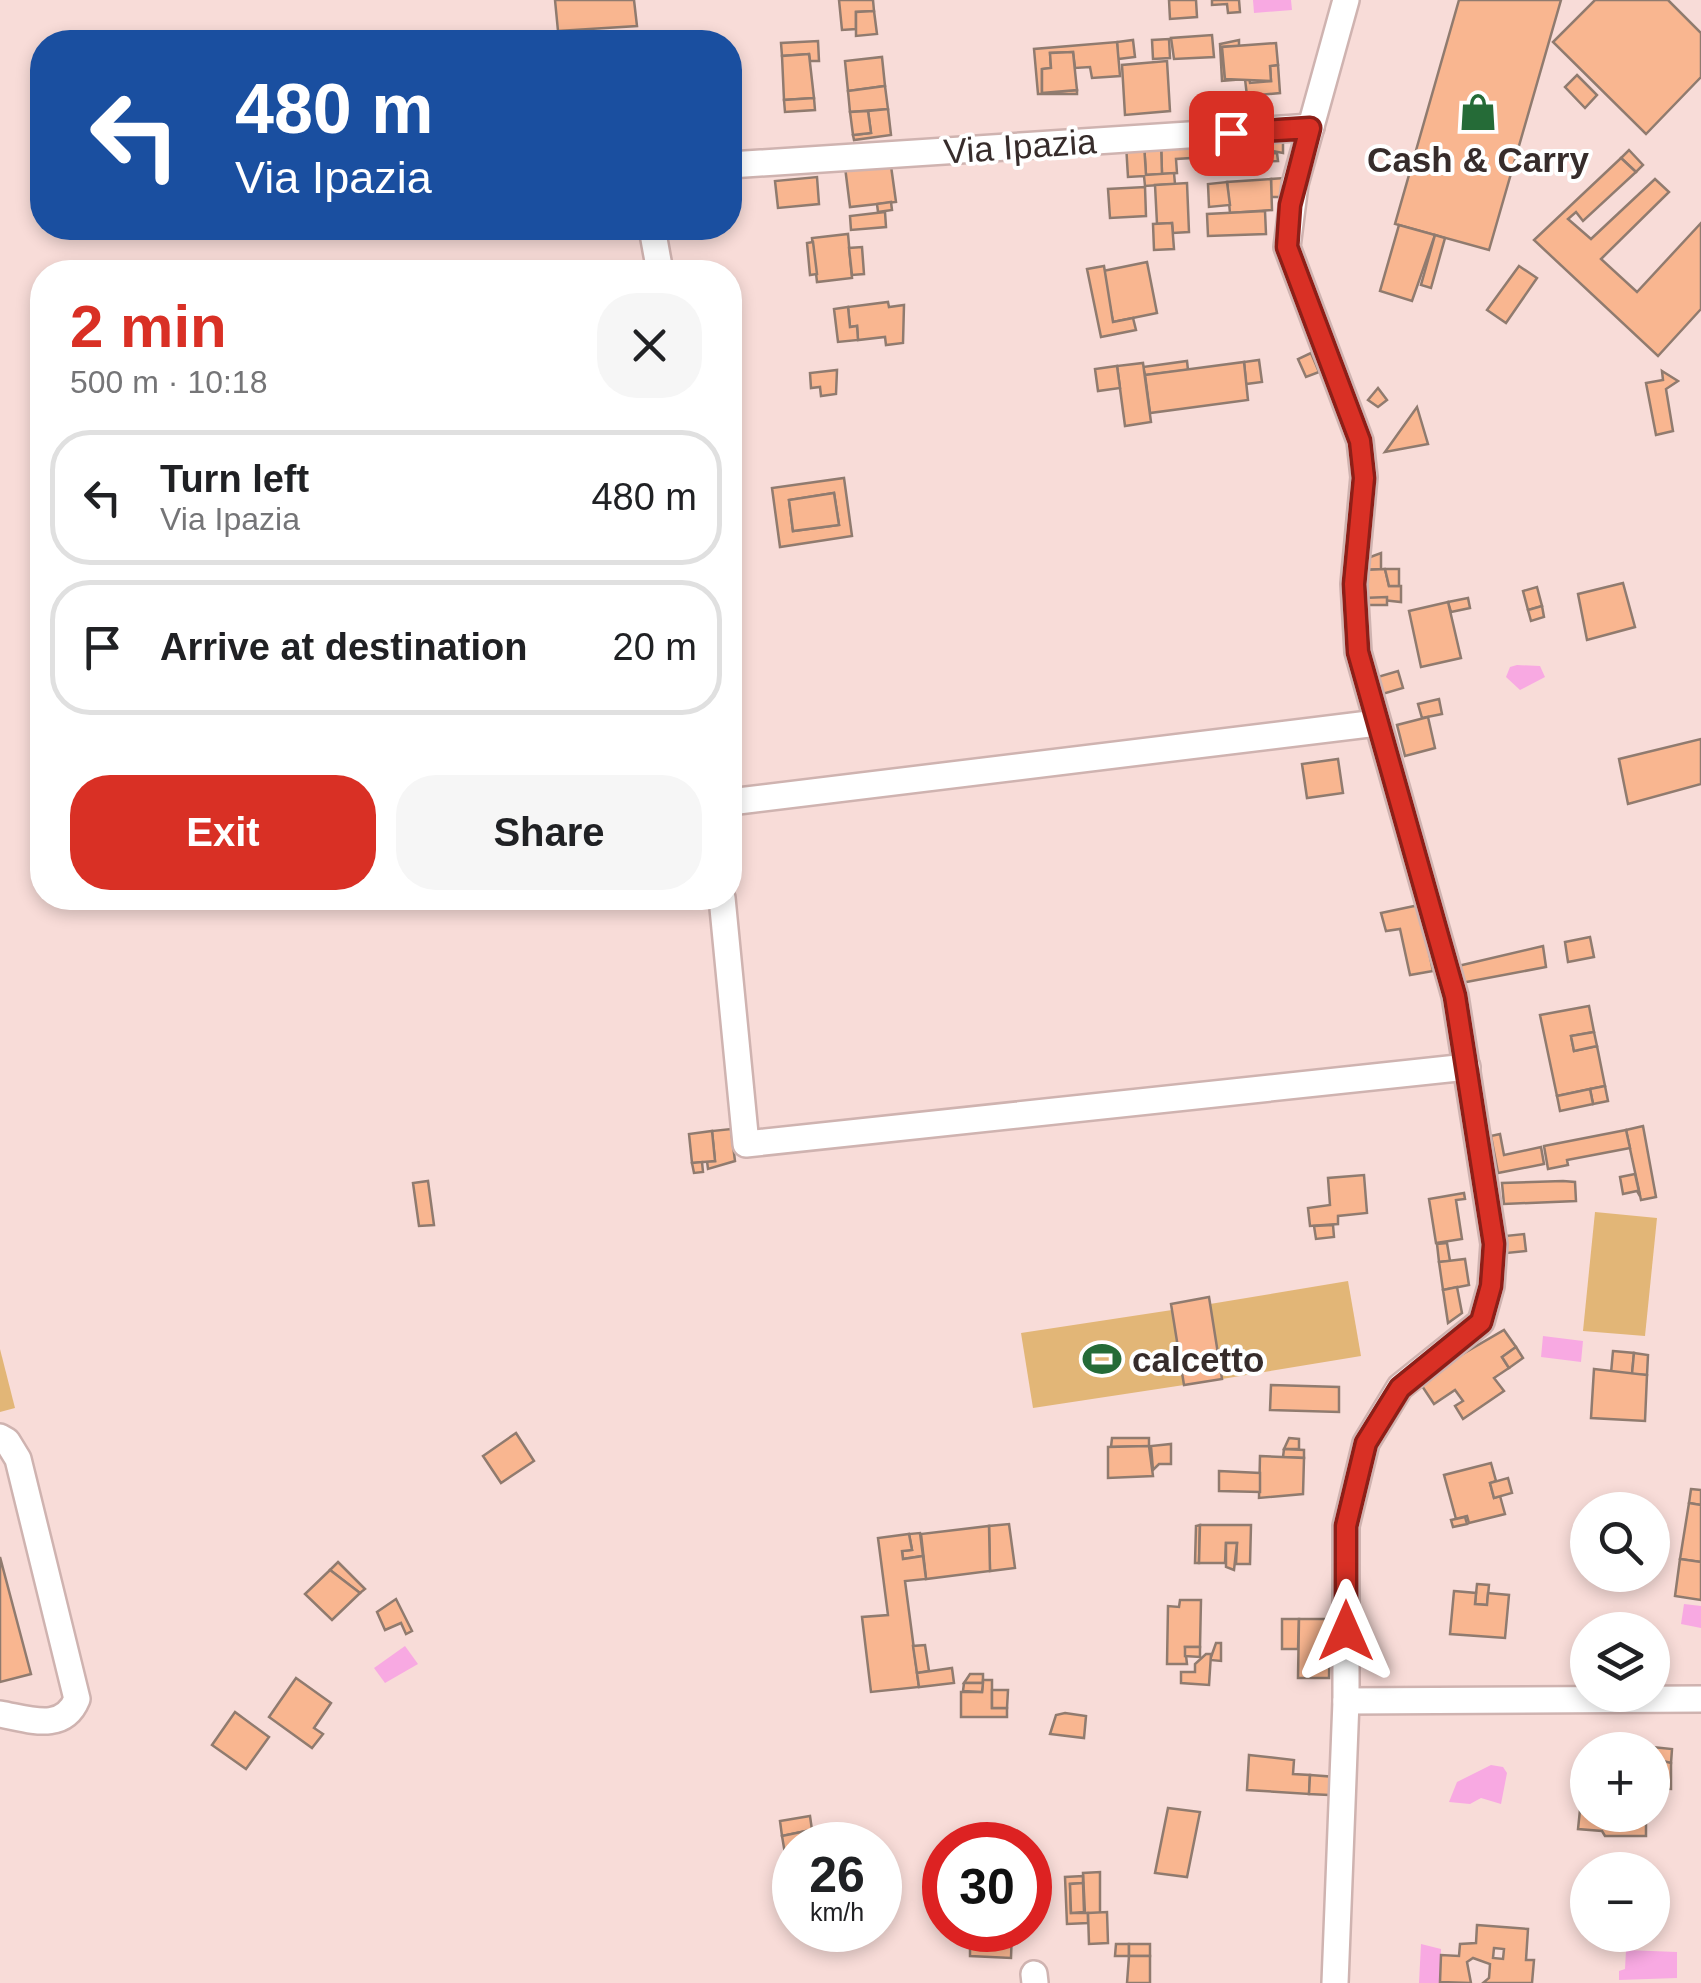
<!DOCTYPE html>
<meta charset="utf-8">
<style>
body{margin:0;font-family:Arial,sans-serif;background:#f6f6f6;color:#202124;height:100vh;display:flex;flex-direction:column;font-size:38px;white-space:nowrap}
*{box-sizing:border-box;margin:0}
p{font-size:32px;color:#757577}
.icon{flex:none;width:55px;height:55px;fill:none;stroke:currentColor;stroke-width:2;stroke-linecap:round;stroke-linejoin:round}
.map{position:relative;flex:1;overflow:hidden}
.panel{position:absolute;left:30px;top:260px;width:712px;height:650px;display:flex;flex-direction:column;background:#fff;border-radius:40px;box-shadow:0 5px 15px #0003}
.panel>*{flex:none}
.banner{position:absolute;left:30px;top:30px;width:712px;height:210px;border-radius:40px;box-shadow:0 5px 15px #0003;background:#1a4fa0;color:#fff;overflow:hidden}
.tools{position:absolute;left:1570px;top:1492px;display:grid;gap:20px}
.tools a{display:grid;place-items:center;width:100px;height:100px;border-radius:50%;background:#fff;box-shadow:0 5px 15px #0003;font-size:50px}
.speed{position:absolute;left:772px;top:1822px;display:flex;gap:20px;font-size:50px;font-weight:700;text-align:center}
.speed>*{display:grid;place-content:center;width:130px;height:130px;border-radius:50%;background:#fff;box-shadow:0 5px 15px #0003;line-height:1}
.speed small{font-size:25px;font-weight:400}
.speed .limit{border:15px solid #d22;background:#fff;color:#111}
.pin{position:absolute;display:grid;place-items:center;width:85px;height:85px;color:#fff;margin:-42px;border-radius:20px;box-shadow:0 5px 15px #0006}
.me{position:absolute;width:110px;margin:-55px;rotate:0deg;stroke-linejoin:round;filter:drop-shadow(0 0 8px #0008)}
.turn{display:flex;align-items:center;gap:35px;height:210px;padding:0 40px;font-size:45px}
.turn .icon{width:130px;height:130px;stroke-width:2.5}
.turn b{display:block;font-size:70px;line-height:85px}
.round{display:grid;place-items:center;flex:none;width:105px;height:105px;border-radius:40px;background:#f6f6f6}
.summary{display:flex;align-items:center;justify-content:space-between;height:170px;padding:0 40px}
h1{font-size:60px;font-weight:700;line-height:75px;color:#d93025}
.cta{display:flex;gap:20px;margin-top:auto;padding:20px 40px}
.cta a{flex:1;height:115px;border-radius:40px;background:#d93025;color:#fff;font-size:40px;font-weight:700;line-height:115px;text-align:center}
.cta a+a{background:#f6f6f6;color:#202124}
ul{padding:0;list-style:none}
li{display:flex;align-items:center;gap:30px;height:135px;margin:0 20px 15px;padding:0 20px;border:5px solid #e0e0e0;border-radius:40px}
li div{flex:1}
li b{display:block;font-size:38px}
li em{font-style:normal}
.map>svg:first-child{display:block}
.green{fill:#e2b677}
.water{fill:#f8a9e2}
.building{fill:#f9b690;stroke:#907b6f;stroke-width:2.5;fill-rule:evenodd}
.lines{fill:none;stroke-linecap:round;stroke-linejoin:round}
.street-casing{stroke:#cfb3b0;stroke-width:30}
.street{stroke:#fff;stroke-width:25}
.route-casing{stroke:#8d1f18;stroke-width:25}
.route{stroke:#d93025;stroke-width:18}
.labels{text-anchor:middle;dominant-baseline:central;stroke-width:8;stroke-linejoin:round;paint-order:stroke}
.street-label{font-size:35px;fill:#372c2b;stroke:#fff}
.poi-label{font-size:35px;font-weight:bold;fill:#372c2b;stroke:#fff}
</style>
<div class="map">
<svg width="1701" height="1983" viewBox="0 0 1701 1983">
<rect width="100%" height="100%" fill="#f8dcd8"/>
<!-- green -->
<g class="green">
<polygon points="1595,1212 1657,1218 1645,1336 1583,1331"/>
<polygon points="1348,1281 1361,1356 1222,1379 1210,1304"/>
<polygon points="1172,1310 1184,1385 1033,1408 1021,1333"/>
<polygon points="0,1349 15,1408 0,1412"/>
</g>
<!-- water -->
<g class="water">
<polygon points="1253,0 1291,0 1292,10 1254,13"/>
<polygon points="1517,665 1540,666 1545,677 1520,690 1506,677 1510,667"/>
<polygon points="1543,1336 1583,1341 1581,1362 1541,1357"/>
<polygon points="1684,1604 1701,1606 1701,1628 1681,1624"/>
<polygon points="405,1646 418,1664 385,1683 374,1668"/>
<polygon points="1491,1765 1503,1767 1507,1773 1501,1804 1481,1798 1470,1804 1449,1802 1457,1782"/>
<polygon points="1421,1944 1441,1949 1440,1983 1419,1983"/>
<polygon points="1626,1950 1677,1952 1677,1978 1619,1980 1619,1971 1625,1969"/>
</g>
<!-- building -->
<g class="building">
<polygon points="555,0 634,0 637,26 558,31"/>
<polygon points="839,0 873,0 874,11 856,12 856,29 842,30"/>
<polygon points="1169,0 1196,0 1197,17 1170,19"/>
<polygon points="1212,0 1239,0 1240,12 1228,13 1227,4 1212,5"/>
<polygon points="1459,0 1561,0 1489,250 1395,224"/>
<polygon points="1595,0 1668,0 1701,33 1701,77 1646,134 1553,42"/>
<polygon points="874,11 877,34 856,36 856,12"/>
<polygon points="1212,35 1214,57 1174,59 1171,38"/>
<polygon points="1169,39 1170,58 1153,59 1152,40"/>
<polygon points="1133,40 1135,57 1118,59 1117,42"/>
<polygon points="1239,40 1239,46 1222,47 1225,79 1249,77 1250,83 1271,81 1270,66 1278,65 1280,93 1247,96 1245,79 1222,81 1220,44"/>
<polygon points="818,41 819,61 810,61 809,54 782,56 781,43"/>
<polygon points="1117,42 1120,76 1092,78 1090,67 1075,68 1073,52 1050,53 1051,68 1042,69 1042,93 1077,90 1077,94 1038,94 1034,49"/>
<polygon points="1276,43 1278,65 1270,66 1271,81 1225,79 1222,47"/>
<polygon points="1073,52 1077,90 1042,93 1042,69 1051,68 1050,53"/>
<polygon points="809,54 814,98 784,100 782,56"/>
<polygon points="882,57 885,86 848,91 845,61"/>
<polygon points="1167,61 1170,111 1125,115 1122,65"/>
<polygon points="1577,75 1597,95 1585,108 1565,87"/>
<polygon points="885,86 888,109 850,112 848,91"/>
<polygon points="814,98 815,110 785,112 784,100"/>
<polygon points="888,109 891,135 854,140 853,135 871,133 868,111"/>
<polygon points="868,111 871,133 853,135 850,112"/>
<polygon points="1283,136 1283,153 1263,149 1262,138"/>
<polygon points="1241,138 1262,138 1263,149 1272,149 1272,154 1242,155"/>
<polygon points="1241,138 1242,155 1176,159 1177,173 1162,174 1161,143"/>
<polygon points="1161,143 1162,174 1146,175 1144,144"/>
<polygon points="1126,144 1144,144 1146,175 1174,173 1175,184 1145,186 1144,176 1128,177"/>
<polygon points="1629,150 1643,165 1636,172 1621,158"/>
<polygon points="1277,153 1278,161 1242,162 1242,155"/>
<polygon points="1621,158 1636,172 1583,221 1576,212 1568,219 1591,239 1655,179 1669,192 1601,259 1637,292 1701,223 1701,309 1658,356 1534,240"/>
<polygon points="864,164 865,169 891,166 896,202 850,207 845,167"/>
<polygon points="817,177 819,204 778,208 775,181"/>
<polygon points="1284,178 1280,197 1271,197 1271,179"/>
<polygon points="1271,179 1272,210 1230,213 1227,182"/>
<polygon points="1227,182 1230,205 1209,207 1208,184"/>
<polygon points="1187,183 1189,232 1173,233 1172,223 1157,224 1155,185"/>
<polygon points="1145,187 1146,216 1110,218 1108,189"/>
<polygon points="891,202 892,210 878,212 877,204"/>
<polygon points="1265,211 1266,234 1208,236 1207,214"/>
<polygon points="885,212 886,227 851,230 850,216"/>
<polygon points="1172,223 1174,249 1154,250 1153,224"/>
<polygon points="1399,225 1435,235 1412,301 1380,291"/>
<polygon points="848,234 852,278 817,282 812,238"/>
<polygon points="1435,235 1445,238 1431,288 1421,285"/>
<polygon points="813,242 817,274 810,275 807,243"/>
<polygon points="862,247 864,274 852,275 849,248"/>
<polygon points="1147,262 1157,313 1113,322 1103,271"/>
<polygon points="1104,266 1113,322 1133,318 1136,330 1101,337 1087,269"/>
<polygon points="1519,266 1537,278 1506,323 1487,310"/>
<polygon points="888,302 889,307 904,305 903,343 886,345 885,337 858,340 857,326 850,327 848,307"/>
<polygon points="848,307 850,327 857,326 858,340 838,342 834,309"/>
<polygon points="1311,353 1319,372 1306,377 1298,359"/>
<polygon points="1259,360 1262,382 1246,384 1244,362"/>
<polygon points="1187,361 1188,370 1145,375 1143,367"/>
<polygon points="1244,362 1248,400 1150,413 1145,375"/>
<polygon points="1143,363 1151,422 1125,426 1117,366"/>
<polygon points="1117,366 1120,388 1098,391 1095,369"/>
<polygon points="837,370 836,394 821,396 820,387 811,388 810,373"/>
<polygon points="1662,371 1678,381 1666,389 1673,431 1656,435 1646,383 1663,380"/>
<polygon points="1378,388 1387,400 1378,407 1368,400"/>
<polygon points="1417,407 1428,444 1385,452"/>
<path d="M844 478 852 536 780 547 772 488ZM834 493 839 525 793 531 789 500Z"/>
<polygon points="834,493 839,525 793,531 789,500"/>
<polygon points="1381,553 1381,569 1364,570 1365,559"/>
<polygon points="1385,569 1389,586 1401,586 1401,602 1363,598 1364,570"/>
<polygon points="1385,569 1399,569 1399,586 1389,586"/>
<polygon points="1623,583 1635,627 1587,640 1578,594"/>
<polygon points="1537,587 1542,606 1528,610 1523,591"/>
<polygon points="1387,597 1387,605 1363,605 1363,598"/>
<polygon points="1468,598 1470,608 1451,612 1448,602"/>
<polygon points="1448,602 1461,658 1421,667 1409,611"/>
<polygon points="1542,606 1544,617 1531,621 1528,610"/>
<polygon points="1398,671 1403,688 1379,695 1374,678"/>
<polygon points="1439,699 1442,714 1422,718 1418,704"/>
<polygon points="1428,717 1435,748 1405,756 1397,725"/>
<polygon points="1701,739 1701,784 1628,804 1619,759"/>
<polygon points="1338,759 1343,793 1307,798 1302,764"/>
<polygon points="1419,905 1433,971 1410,975 1400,929 1386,931 1381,913"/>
<polygon points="1590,937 1594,957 1568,962 1565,942"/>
<polygon points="1543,946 1546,967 1461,983 1458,966"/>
<polygon points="1589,1006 1594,1032 1571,1036 1574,1051 1597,1046 1605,1086 1557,1096 1540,1015"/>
<polygon points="1594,1032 1597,1046 1574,1051 1571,1036"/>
<polygon points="1605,1086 1608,1101 1593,1104 1590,1089"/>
<polygon points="1590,1089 1593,1104 1560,1111 1557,1096"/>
<polygon points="1643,1126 1656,1197 1641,1200 1626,1130"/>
<polygon points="731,1129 735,1161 708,1169 707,1161 715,1161 712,1131"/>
<polygon points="1626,1130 1630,1148 1567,1160 1568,1165 1548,1169 1544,1146"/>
<polygon points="712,1131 715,1161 692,1163 689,1134"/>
<polygon points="1500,1134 1504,1155 1541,1147 1544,1164 1498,1173 1491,1136"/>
<polygon points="702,1162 703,1172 694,1173 692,1163"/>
<polygon points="1635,1174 1640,1196 1637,1191 1623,1194 1620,1177"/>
<polygon points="1364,1175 1367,1213 1338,1216 1338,1224 1310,1226 1308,1208 1330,1205 1328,1178"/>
<polygon points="428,1181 434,1225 419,1226 413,1183"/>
<polygon points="1563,1181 1575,1182 1576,1201 1504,1204 1502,1183"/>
<polygon points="1464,1193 1465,1199 1456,1200 1462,1239 1436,1243 1429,1199"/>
<polygon points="1333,1225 1334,1237 1316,1239 1314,1226"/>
<polygon points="1524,1234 1526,1251 1507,1253 1505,1236"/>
<polygon points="1447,1243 1450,1261 1439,1262 1437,1244"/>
<polygon points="1465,1259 1469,1285 1443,1290 1439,1262"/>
<polygon points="1457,1287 1462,1313 1448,1323 1443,1290"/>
<polygon points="1209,1297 1222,1379 1184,1385 1171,1304"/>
<polygon points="1504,1330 1516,1347 1502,1357 1509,1368 1494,1378 1504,1391 1463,1419 1455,1406 1463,1401 1455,1390 1434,1404 1418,1380"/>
<polygon points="1516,1347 1523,1358 1509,1368 1502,1357"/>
<polygon points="1613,1351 1634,1353 1632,1374 1611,1373"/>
<polygon points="1634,1353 1648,1355 1647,1375 1632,1374"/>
<polygon points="1594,1369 1647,1375 1645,1421 1591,1418"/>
<polygon points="1271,1385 1339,1387 1339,1412 1270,1410"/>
<polygon points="516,1433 534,1461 501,1483 483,1456"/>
<polygon points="1112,1438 1149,1438 1149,1446 1111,1447"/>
<polygon points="1289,1438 1299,1439 1299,1449 1284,1449"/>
<polygon points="1171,1444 1171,1464 1159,1464 1153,1470 1151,1446"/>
<polygon points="1149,1446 1153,1476 1108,1478 1108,1447"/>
<polygon points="1284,1449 1304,1450 1304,1458 1283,1457"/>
<polygon points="1260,1456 1304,1458 1303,1494 1259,1498"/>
<polygon points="1491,1463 1496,1481 1490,1483 1494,1498 1500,1496 1505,1514 1469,1523 1467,1516 1456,1519 1444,1475"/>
<polygon points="1219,1471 1260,1473 1260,1492 1219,1491"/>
<polygon points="1508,1478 1512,1493 1494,1498 1490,1483"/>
<polygon points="1691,1489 1701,1490 1701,1505 1689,1503"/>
<polygon points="1689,1503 1701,1505 1701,1562 1680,1559"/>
<polygon points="1465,1517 1467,1524 1453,1527 1451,1520"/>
<polygon points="1009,1524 1015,1568 990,1571 989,1526"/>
<polygon points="1200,1525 1199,1563 1195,1563 1196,1526"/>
<polygon points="1200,1525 1251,1525 1250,1564 1236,1564 1237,1543 1226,1543 1225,1563 1199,1563"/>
<polygon points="989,1526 990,1571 926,1579 921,1534"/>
<polygon points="920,1533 923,1556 903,1559 902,1551 912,1550 909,1534"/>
<polygon points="909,1534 912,1550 902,1551 903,1559 923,1556 926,1579 905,1581 919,1687 871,1692 862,1617 888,1615 878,1538"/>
<polygon points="1226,1543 1237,1543 1234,1570 1226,1567"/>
<polygon points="0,1557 31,1674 0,1682"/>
<polygon points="1680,1559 1701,1562 1701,1600 1675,1596"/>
<polygon points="338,1562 365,1589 360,1593 330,1570"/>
<polygon points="330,1570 360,1593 332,1620 305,1594"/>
<polygon points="1477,1584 1489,1585 1487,1605 1475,1604"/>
<polygon points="1454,1591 1476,1593 1475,1604 1487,1605 1488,1593 1509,1595 1505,1638 1450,1634"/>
<polygon points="396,1599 412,1631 406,1634 401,1623 385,1630 377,1612"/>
<polygon points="1180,1600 1201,1600 1200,1647 1185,1647 1187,1664 1167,1664 1168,1606 1179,1607"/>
<polygon points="1282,1619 1299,1619 1298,1649 1282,1649"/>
<polygon points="1299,1619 1330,1619 1329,1678 1298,1678"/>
<polygon points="1216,1643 1221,1643 1221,1661 1210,1660"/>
<polygon points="925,1645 929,1671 917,1673 913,1646"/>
<polygon points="1185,1647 1200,1647 1200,1657 1185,1656"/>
<polygon points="1206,1654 1211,1654 1209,1685 1181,1683 1181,1672 1195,1672 1195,1664"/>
<polygon points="952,1668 954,1683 919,1687 917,1673"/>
<polygon points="970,1674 983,1674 983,1683 964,1683"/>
<polygon points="296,1678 331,1703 314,1728 323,1734 312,1748 269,1717"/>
<polygon points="983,1680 992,1680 992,1708 1007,1708 1007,1717 961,1717 961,1692 982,1692"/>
<polygon points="964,1683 983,1683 982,1692 963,1691"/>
<polygon points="992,1690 1008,1690 1007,1708 992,1708"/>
<polygon points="235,1712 269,1737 246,1769 212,1745"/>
<polygon points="1065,1713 1086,1716 1084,1738 1050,1734 1056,1715"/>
<polygon points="1652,1747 1672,1749 1671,1763 1653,1761"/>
<polygon points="1249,1755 1294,1760 1293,1774 1310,1775 1309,1794 1247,1790"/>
<polygon points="1652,1758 1671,1763 1671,1789 1652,1788"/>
<polygon points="1310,1775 1336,1777 1335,1788 1329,1795 1309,1794"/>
<polygon points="1168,1808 1200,1812 1187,1877 1155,1873"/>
<polygon points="1580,1810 1588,1811 1588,1815 1646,1815 1646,1836 1605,1836 1602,1831 1578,1829"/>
<polygon points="810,1816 812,1830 782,1836 780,1821"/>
<polygon points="971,1827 997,1828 996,1845 1011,1845 970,1845"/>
<polygon points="815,1829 818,1845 795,1845 795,1883 790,1883 782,1836"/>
<polygon points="1100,1872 1100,1913 1085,1914 1083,1873"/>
<polygon points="1083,1876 1083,1883 1070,1884 1071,1913 1088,1913 1088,1923 1067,1924 1065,1877"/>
<polygon points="1083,1883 1084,1912 1071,1913 1070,1884"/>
<polygon points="1107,1912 1108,1943 1089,1944 1088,1913"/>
<path d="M1477 1925 1528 1929 1526 1960H1534L1532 1983H1483L1489 1978 1490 1964 1473 1958 1467 1962 1471 1983 1440 1982 1441 1955 1459 1956 1460 1944 1476 1943ZM1494 1948 1504 1949 1503 1959 1493 1958Z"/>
<polygon points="983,1930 1012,1930 1011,1958 970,1956 970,1938 982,1939"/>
<polygon points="1116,1944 1129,1944 1129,1956 1115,1956"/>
<rect x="1129" y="1944" width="21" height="12"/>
<polygon points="1129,1956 1150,1956 1150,1983 1127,1983"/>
</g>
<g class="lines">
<!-- street casing -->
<g class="street-casing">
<g id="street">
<polyline points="730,165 1311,127"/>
<polyline points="652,228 660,272"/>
<polyline points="730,802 1377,723"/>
<polyline points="722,898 746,1144 1467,1067"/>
<path d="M0 1437 7 1441 18 1459 77 1699C63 1733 29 1719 0 1714"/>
<polyline points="1346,1701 1701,1699"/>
<polyline points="1034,1974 1035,1983"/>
<polyline points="1335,1983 1346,1701 1346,1526 1366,1443 1400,1387 1481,1322 1491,1286 1494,1244 1455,996 1358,652 1354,584 1364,477 1360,441 1287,247 1295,184 1346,0"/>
</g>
</g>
<!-- street -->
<use href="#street" class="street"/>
</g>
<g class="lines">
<!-- route casing -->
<g class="route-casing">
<polyline id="route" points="1231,133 1310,128 1290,205 1287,247 1360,441 1364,478 1354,584 1358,652 1455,996 1494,1244 1491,1286 1481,1322 1400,1388 1366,1443 1346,1526 1346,1631"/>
</g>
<!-- route -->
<use href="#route" class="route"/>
</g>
<!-- icons -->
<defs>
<g id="shop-bare" transform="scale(3)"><path d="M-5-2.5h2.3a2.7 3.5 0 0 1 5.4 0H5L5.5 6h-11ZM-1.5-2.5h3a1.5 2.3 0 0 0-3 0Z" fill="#256b37" stroke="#fff" stroke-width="2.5" paint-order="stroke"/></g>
<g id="stadium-bare" transform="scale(3)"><path d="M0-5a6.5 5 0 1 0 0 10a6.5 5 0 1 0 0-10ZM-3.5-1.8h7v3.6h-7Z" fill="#256b37" stroke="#fff" stroke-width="2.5" paint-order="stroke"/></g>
</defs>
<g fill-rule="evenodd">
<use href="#shop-bare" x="1478" y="112"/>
<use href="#stadium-bare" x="1102" y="1359"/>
</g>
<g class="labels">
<!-- street labels -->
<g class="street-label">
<text transform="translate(1020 146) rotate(-4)">Via Ipazia</text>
</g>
<!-- poi labels -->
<g class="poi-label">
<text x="1478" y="159">Cash &amp; Carry</text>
<text x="1132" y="1359" text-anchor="start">calcetto</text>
</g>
</g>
</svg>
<div class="tools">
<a><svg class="icon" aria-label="search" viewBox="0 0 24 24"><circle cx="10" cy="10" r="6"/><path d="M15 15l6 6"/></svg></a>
<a><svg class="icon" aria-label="layers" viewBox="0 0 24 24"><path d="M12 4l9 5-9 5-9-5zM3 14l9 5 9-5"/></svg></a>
<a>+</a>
<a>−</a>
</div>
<div class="speed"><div>26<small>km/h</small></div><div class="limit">30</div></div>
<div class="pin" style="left:1231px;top:133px;background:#d93025"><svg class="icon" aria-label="arrive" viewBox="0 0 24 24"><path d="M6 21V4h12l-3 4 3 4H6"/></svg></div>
<svg class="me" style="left:1346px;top:1631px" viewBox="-20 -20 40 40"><path d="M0-17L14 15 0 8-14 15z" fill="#d93025" stroke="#fff" stroke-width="4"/></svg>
<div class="banner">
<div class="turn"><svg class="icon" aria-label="left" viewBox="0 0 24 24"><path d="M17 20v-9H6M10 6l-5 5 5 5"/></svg><div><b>480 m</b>Via Ipazia</div></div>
</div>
<section class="panel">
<div class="summary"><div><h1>2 min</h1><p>500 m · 10:18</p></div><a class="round"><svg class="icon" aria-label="close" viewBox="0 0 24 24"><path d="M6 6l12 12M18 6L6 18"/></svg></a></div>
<ul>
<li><svg class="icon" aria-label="left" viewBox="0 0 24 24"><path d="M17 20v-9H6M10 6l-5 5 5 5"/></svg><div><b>Turn left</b><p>Via Ipazia</p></div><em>480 m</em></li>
<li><svg class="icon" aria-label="arrive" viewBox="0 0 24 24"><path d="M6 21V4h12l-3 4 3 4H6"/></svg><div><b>Arrive at destination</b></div><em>20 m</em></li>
</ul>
<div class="cta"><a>Exit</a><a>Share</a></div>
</section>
</div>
